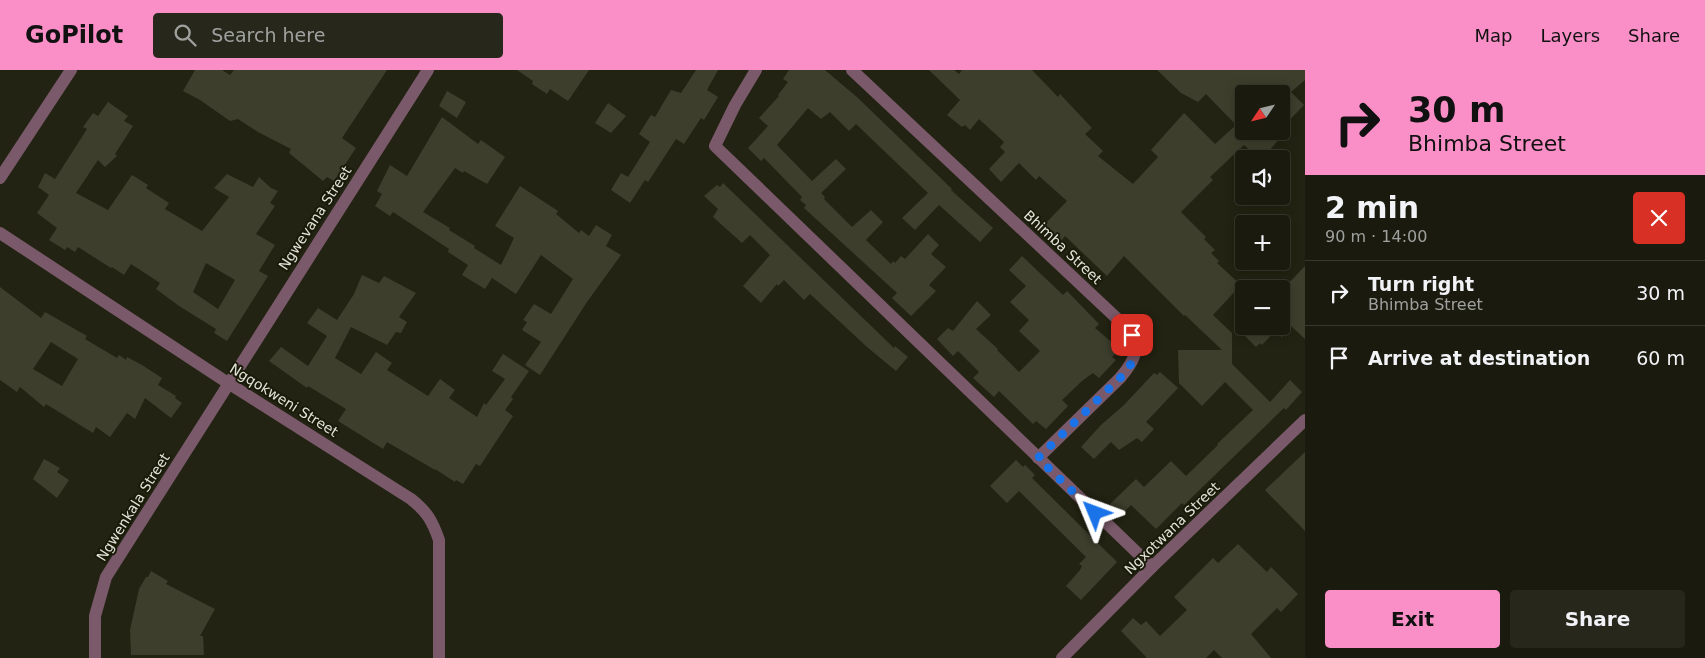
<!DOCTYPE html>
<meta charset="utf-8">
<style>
body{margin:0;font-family:"DejaVu Sans",sans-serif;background:#27271c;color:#f1f3f6;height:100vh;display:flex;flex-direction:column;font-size:19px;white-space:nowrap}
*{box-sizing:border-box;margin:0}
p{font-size:16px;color:#9fa19e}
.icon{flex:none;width:28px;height:28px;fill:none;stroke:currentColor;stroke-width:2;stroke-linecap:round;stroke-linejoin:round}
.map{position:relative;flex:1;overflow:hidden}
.details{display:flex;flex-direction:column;background:#1a1a0e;width:400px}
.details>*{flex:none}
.hud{background:#fa8fc7;color:#111;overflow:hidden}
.needle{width:32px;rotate:235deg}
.controls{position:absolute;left:1235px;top:15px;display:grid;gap:10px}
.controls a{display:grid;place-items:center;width:55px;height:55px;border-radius:5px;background:#1a1a0e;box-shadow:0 2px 12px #0003,0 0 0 1px #38382e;font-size:25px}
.pin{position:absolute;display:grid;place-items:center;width:42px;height:42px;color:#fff;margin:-21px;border-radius:10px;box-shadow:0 2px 8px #0006}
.me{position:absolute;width:55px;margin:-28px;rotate:314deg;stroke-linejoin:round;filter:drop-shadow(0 0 4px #0008)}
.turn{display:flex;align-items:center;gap:18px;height:105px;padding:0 20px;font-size:22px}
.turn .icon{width:65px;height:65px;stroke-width:2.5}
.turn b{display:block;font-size:35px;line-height:42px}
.round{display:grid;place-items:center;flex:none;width:52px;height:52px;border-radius:5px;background:#27271c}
.headline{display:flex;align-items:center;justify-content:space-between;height:85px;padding:0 20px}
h1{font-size:30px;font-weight:600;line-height:38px}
.action{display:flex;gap:10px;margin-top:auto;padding:10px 20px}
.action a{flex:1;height:58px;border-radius:5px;background:#fa8fc7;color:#111;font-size:20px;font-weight:600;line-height:58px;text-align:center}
.action a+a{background:#27271c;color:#f1f3f6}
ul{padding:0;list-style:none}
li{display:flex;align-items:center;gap:15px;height:65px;padding:0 20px;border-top:1px solid #38382e}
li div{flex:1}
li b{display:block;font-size:19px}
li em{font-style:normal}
header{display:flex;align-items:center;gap:30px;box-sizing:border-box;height:70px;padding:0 25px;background:#fa8fc7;color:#111}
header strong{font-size:24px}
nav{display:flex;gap:28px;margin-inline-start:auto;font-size:18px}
.search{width:350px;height:45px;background:#27271c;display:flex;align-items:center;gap:12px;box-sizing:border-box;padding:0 18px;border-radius:5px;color:#9fa19e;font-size:19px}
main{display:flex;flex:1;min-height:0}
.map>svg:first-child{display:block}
.building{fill:#3d3e2c;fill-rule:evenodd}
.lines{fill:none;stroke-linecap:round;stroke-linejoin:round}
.minor{stroke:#7a5a6a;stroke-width:12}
.tertiary{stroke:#7a5a6a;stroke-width:12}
.route{stroke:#1a73e8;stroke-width:9;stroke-dasharray:0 16.2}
.labels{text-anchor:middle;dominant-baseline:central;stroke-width:4;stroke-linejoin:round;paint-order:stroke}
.street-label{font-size:14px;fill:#e3e4d9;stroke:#1a1a09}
</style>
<header>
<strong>GoPilot</strong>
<div class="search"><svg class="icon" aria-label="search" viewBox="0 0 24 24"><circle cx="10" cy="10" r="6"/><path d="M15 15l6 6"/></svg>Search here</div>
<nav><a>Map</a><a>Layers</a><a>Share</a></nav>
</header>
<main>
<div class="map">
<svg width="1305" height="588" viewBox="0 0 1305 588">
<rect width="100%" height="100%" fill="#232313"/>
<!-- building -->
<g class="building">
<polygon points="195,0 222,0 230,5 234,0 387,0 342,68 356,78 334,111 327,107 323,111 289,83 291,79 258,62 238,49 230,51 200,30 183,21"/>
<polygon points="517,0 589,0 568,31 550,19 547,24 532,14 533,11"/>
<polygon points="696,0 718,0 707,20 718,27 704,50 701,48 684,74 676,69 648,112 645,110 630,133 611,120 621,103 628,107 650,72 639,64 651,45 655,47 671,20 681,23"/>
<polygon points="789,0 825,0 858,28 952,119 951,120 993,158 980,172 939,135 915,160 902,148 928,123 856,54 849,61 830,42 821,49 808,38 777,75 812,111 836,89 846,99 821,123 825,127 824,129 852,157 871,140 883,152 866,170 891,194 893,191 895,193 901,186 905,189 928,164 939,175 931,184 946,197 929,215 936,221 911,246 892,228 897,223 804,138 806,135 800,130 802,127 764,88 761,91 748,78 768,56 759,48 779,26 778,25 788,12 783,9"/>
<polygon points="929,0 954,0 959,4 962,0 1032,0 1058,27 1060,24 1092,58 1085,64 1103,81 1098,86 1133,114 1158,87 1151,80 1184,43 1215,74 1236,55 1206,24 1198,32 1181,23 1157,0 1305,0 1305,10 1291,22 1304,35 1281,59 1281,24 1244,24 1244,61 1286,61 1262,89 1260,89 1244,75 1210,107 1213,110 1181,142 1206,167 1204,169 1215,180 1211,183 1219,191 1217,193 1241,215 1213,245 1232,263 1232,294 1270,332 1290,310 1302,322 1286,340 1284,338 1184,435 1182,433 1156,459 1131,435 1121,445 1110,434 1136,409 1144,417 1171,391 1186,406 1218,375 1217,374 1253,340 1225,312 1202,336 1179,313 1178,280 1222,280 1185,245 1184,246 1124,186 1107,206 1065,166 1061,171 1044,155 1067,131 1039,106 1036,110 1019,93 1001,112 989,99 1005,82 1000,77 1004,72 979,49 970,60 965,55 962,57 947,45 960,30"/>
<polygon points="447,21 466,32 457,48 439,36"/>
<path d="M108 32 128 46 124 51 133 56 115 84 117 86 105 97 98 90 76 123 108 140 132 105 148 115 146 118 169 133 165 139 202 161 229 127 214 118 227 104 253 117 259 107 271 118 278 121 270 133 275 136 256 164 275 175 259 201 268 206 227 271 214 263 216 259 179 236 156 219 160 213 131 194 124 205 112 197 111 198 78 177 75 182 67 177 65 180 49 170 57 158 37 143 49 125 38 117 45 103 55 109 87 59 83 57 93 43 98 46ZM206 193 235 210 218 239 193 222Z"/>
<polygon points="608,33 626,46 611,63 595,53"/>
<polygon points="442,47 478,74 481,70 505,87 487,114 464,101 463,103 455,98 423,142 450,158 449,160 475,176 474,178 501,195 514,168 495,156 520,116 558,141 556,144 579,163 581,160 589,166 596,155 612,165 606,176 621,185 587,232 540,305 525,295 541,272 522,260 527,252 523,250 534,234 551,244 573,209 541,185 516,224 492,208 485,219 462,205 468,195 448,182 449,179 393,142 390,146 375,136 382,124 377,121 390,95 407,106"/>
<polygon points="723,113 894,278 895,276 908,287 896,301 867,277 810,224 804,230 784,210 778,216 777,214 761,233 743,216 770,185 750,165 742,173 713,147 718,139 704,126 717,115 720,117"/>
<polygon points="1022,186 1063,225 1067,221 1099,254 1095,258 1115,275 1111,278 1117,282 1112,287 1116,290 1099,308 1093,303 1082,311 1062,330 1068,336 1046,359 1036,351 1033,354 999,321 994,327 973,308 979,302 958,281 953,286 937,269 948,258 953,261 977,231 991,245 976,259 998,279 997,280 1019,302 1040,281 1019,261 1029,250 1010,232 1026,216 1009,200"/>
<polygon points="1305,196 1305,269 1291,256 1281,268 1281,221"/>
<polygon points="362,205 379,213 384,206 416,223 399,247 407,252 401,263 396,262 387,275 351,257 335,288 361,304 376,282 392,293 387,300 428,326 440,309 455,320 449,328 477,347 484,333 486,335 505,309 492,301 503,284 529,301 511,327 513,329 505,340 513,346 480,396 476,394 463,414 456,410 455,412 435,399 435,400 387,372 383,379 338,351 346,339 308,316 307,318 269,291 281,277 308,296 327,266 307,253 318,238 337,250 354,224"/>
<path d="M0 217 41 248 45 242 87 266 85 269 117 288 119 285 126 290 127 287 142 295 162 308 158 315 176 326 175 328 182 333 171 348 145 328 135 349 127 343 110 367 96 357 93 363 46 334 44 337 20 317 17 322 0 310ZM51 272 78 289 62 316 33 299Z"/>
<polygon points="1235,256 1280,256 1262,275 1260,273 1256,277"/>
<polygon points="1160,302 1178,318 1146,352 1154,359 1142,372 1137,368 1119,380 1111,372 1094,389 1081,377 1101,355 1124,335 1154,303 1157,305"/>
<polygon points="1305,382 1305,461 1265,420"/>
<polygon points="44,389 60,398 57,402 69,410 57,428 33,409"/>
<polygon points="1016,390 1023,397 1025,395 1035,405 1032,408 1117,492 1081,530 1066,516 1080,500 1082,496 1079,494 1086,487 1019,421 1007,433 990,416"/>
<polygon points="1238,474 1267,502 1271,497 1298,524 1281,542 1277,538 1251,564 1271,588 1222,588 1214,580 1206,588 1147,588 1121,561 1133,548 1141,555 1146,551 1160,566 1187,540 1174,527 1213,488 1218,493"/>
<polygon points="151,501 168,511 166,514 215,539 200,566 203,566 204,585 131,585 130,560 139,519 146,507 148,507"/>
</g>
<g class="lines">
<!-- minor -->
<g class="minor">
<polyline points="756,0 735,35 715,76 1152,497"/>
<path d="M852 0 1125 256C1141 278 1137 288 1120 308L1038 388"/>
<path d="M0 163 228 313 411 429C427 442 432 450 439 470V588"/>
<polyline points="95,588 95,546 106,507 428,0"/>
<polyline points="1062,588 1152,497 1305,350"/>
</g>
<!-- tertiary -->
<polyline class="tertiary" points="0,108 71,0"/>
</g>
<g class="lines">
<!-- route -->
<path class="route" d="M1095 443 1038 388 1120 308C1133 293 1139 285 1132 265"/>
</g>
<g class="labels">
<!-- street labels -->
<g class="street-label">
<text transform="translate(315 148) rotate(-57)">Ngwevana Street</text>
<text transform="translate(1063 177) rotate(43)">Bhimba Street</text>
<text transform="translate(284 330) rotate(32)">Ngqokweni Street</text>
<text transform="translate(133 437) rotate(-58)">Ngwenkala Street</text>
<text transform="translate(1172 458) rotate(-44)">Ngxotwana Street</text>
</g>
</g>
</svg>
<div class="controls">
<a><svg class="needle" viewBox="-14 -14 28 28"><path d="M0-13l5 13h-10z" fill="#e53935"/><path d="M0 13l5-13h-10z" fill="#9fa19e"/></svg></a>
<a><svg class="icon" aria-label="sound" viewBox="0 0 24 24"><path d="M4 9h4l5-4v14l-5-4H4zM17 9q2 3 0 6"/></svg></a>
<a>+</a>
<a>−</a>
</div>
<div class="pin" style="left:1132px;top:265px;background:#d93025"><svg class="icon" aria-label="arrive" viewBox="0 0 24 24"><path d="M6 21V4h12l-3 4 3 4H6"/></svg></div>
<svg class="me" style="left:1095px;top:443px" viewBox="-20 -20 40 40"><path d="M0-17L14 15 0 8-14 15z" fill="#1a73e8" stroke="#fff" stroke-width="4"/></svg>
</div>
<section class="details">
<div class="hud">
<div class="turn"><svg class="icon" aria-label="right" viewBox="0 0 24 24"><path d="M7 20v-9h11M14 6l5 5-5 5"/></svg><div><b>30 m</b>Bhimba Street</div></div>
</div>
<div class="headline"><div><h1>2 min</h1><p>90 m · 14:00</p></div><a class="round" style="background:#d93025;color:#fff"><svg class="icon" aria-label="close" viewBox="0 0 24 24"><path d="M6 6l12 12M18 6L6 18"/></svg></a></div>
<ul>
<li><svg class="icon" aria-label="right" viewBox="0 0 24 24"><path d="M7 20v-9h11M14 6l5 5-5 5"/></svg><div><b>Turn right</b><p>Bhimba Street</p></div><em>30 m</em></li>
<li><svg class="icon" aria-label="arrive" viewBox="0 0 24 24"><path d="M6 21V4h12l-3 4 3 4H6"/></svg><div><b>Arrive at destination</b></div><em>60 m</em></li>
</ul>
<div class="action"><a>Exit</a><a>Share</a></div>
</section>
</main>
